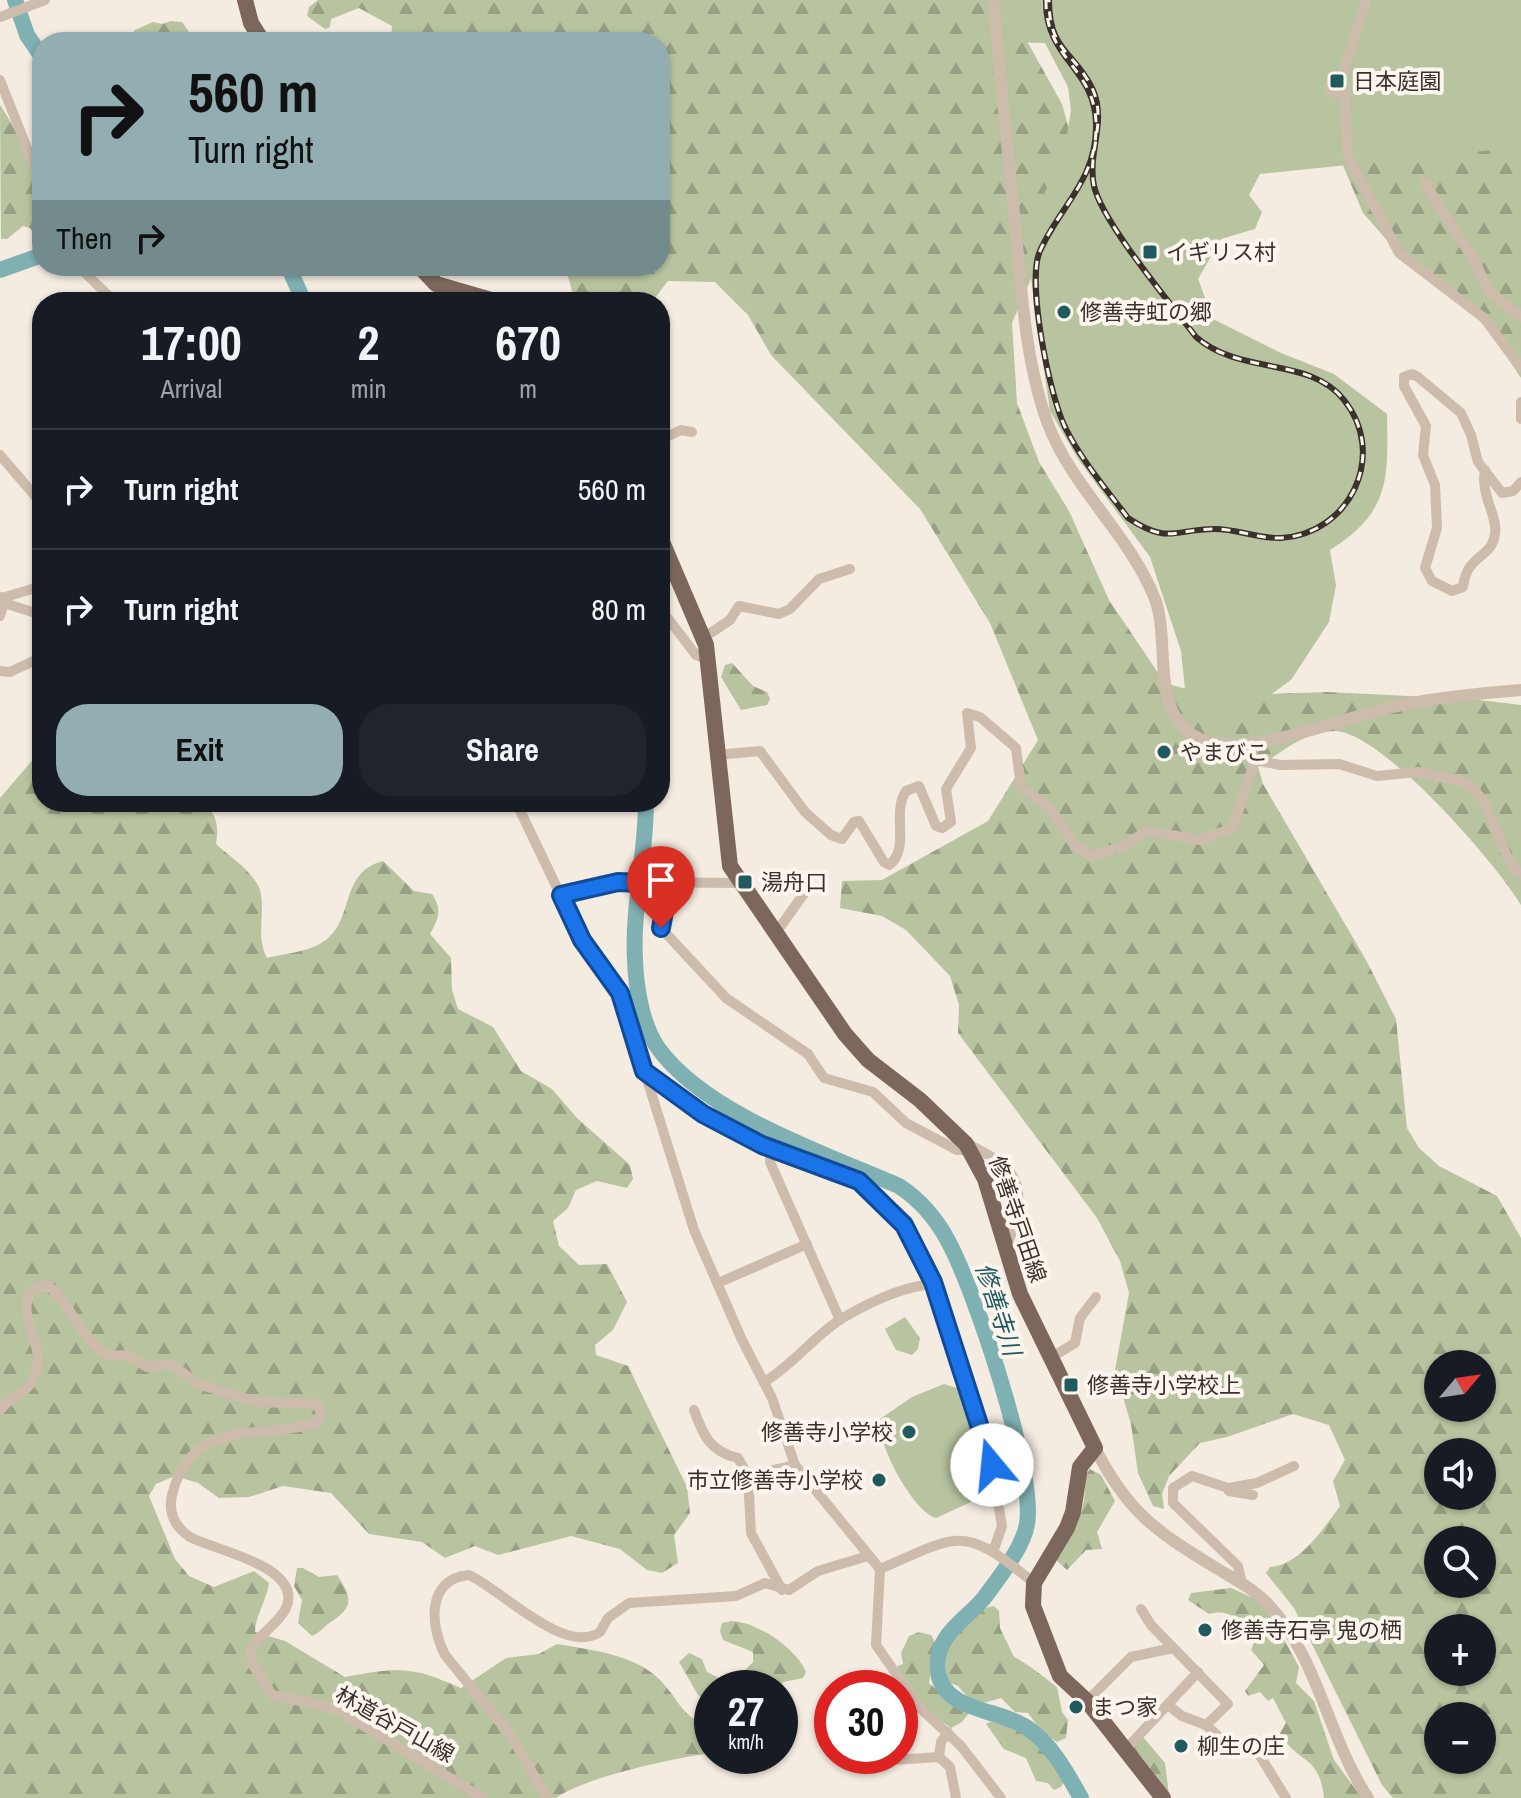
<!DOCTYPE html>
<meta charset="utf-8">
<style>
body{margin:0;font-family:"Archivo Narrow","Noto Sans JP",sans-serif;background:#20242c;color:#f1f3f6;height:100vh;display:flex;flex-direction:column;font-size:30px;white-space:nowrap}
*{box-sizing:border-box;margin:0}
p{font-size:26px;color:#9ea1a6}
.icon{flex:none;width:44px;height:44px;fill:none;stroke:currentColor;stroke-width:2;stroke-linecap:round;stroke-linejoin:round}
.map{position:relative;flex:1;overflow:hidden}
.drawer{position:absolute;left:32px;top:292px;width:638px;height:520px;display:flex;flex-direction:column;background:#171b24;border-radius:32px;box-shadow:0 2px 6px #0004}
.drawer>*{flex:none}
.hud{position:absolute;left:32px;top:32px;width:638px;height:244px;border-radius:32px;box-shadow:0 2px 6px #0004;background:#92aeb2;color:#111;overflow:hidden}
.needle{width:52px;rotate:61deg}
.buttons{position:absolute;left:1424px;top:1350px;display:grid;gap:16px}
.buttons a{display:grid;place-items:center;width:72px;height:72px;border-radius:50%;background:#171b24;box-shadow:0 2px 6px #0004;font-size:40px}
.speed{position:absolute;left:694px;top:1670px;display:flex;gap:16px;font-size:40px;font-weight:700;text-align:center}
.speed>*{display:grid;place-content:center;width:104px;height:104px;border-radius:50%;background:#171b24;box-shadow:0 2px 6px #0004;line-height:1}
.speed small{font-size:20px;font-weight:400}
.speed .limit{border:12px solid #d22;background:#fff;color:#111}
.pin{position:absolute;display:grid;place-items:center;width:68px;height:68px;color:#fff;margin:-82px -34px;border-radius:50% 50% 50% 0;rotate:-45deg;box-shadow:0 0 8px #0007}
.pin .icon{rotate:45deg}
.me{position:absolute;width:88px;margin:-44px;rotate:343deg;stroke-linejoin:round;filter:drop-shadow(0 0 6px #0008)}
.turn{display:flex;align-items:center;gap:28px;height:168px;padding:0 24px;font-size:36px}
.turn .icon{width:104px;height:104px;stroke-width:2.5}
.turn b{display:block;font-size:56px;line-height:68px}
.then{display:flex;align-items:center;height:76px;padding:0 24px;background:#0003;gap:16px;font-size:30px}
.eta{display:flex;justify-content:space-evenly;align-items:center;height:136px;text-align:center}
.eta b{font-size:48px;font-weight:800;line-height:56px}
.primary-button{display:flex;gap:16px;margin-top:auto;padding:16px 24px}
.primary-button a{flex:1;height:92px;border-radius:32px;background:#92aeb2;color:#111;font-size:32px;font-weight:800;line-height:92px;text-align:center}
.primary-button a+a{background:#20242c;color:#f1f3f6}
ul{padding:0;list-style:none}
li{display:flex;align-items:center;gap:24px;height:120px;padding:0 24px;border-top:2px solid #363941}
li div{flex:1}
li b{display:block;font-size:30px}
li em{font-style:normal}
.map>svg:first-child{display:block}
.forest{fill:url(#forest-firs);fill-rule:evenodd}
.park{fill:#b8c4a0}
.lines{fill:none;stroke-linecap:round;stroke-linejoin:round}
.river{stroke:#7fb0b2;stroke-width:16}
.minor{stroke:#cdbbac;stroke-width:10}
.tertiary{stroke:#cdbbac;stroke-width:12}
.primary{stroke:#7d675c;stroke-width:16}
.rail-casing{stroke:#3b302b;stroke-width:6}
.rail{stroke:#fbf5ee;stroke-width:3;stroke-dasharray:9;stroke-linecap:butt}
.route-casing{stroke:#114b97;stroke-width:20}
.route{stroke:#1a73e8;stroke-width:14}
.poi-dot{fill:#1f5a5e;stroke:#fbf5ee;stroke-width:3}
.labels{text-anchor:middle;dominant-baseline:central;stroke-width:8;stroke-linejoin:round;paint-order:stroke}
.poi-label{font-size:22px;fill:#3b302b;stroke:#fbf5ee;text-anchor:start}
.street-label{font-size:22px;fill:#3b302b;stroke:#fbf5ee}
.water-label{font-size:24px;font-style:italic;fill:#1f5a5e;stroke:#fbf5ee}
</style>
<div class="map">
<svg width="1521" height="1798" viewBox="0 0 1521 1798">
<defs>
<pattern id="forest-firs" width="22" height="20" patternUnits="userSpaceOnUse" patternTransform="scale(2)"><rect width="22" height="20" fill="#b8c4a0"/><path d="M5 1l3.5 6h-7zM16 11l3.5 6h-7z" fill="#97a083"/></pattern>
</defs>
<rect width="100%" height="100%" fill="#f4ebe1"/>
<!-- forest -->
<g class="forest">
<path d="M318 0H1004L1062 104 1075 150 1063 204 1012 323 1017 403 1039 462 1069 511 1109 600 1165 683 1212 696 1327 692 1471 699 1521 705V905C1497 864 1382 732 1335 731 1305 731 1282 752 1258 767L1263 784 1366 960 1396 1019 1407 1128 1419 1148 1439 1166 1497 1196 1521 1238V1798H1393L1382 1785 1294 1608 1266 1573 1270 1567C1300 1565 1323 1529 1340 1506L1333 1481 1345 1460 1329 1425 1293 1414 1227 1437 1200 1443 1169 1476 1162 1494 1164 1509 1153 1506 1138 1473 1131 1424 1115 1370 1129 1293 1120 1261 1097 1218 958 1033 959 1005 950 976 906 930 882 916 840 908 842 881 882 880 988 821 1038 740 990 623 920 509 771 355 748 315 715 282 668 281 652 302H570L572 291 565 266H660V42H395L391 36 392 26 359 8 331 19 330 27 325 29 307 16 309 7ZM1438 1364H1482V1408H1438ZM1438 1452H1482V1496H1438ZM1438 1540H1482V1584H1438ZM1438 1628H1482V1672H1438ZM1438 1716H1482V1760H1438Z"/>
<polygon points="1521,0 1521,378 1478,313 1400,255 1363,213 1337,151"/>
<polygon points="171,21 182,22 189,32 214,35 217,42 126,42 135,30 153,22 162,24"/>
<path d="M0 105C24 140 42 191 42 233L36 237 30 228 23 226 7 239H1Z"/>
<polygon points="732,663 753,686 767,692 770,699 767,705 741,710 721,677 725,665"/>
<path d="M42 755V802H203C217 814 219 827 216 844 229 856 254 872 260 890 266 914 255 935 267 958 287 953 311 952 327 939 354 918 340 872 383 861L414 891 432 894C443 910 438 919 430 934L451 958 452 990 458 1009 493 1027 521 1071 552 1089 577 1118 630 1165 633 1179 627 1188 597 1181 576 1190 568 1208 553 1221 559 1246 579 1265 607 1264 627 1302 613 1330 595 1345 596 1355 628 1366 687 1487 690 1513 674 1535 678 1563 662 1573 647 1570 620 1549 571 1536 498 1555 475 1546 445 1558 422 1542 369 1534 331 1493 283 1486 249 1497 219 1498 198 1483 175 1476 156 1484 149 1496 175 1559 189 1576 214 1587 254 1571 269 1583C266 1602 255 1617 255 1632L285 1641 345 1677C398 1667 412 1666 461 1688L506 1658 539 1654 557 1644C590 1650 633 1654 658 1678 682 1702 677 1713 712 1729V1753C674 1758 585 1777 556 1798H0V798L36 756Z"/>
<path d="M1090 1469 1101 1475 1115 1501 1097 1532 1102 1549 1086 1550 1067 1570 1056 1560C1065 1539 1080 1524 1084 1500 1086 1489 1082 1478 1090 1469Z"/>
<path d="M297 1568H303L319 1577 337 1575C354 1600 353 1608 328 1624 322 1629 319 1633 312 1636L298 1623 302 1600 294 1586Z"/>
<path d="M1231 1588 1260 1601 1275 1623 1299 1667 1296 1683 1314 1701 1334 1760 1362 1798H1324C1319 1753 1298 1765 1280 1733L1286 1723 1273 1698 1268 1701 1260 1692 1248 1696 1245 1691 1264 1665 1251 1650 1256 1638C1245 1620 1227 1608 1209 1614L1188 1600 1191 1593Z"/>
<path d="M994 1606 999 1611 1000 1628 1014 1657C1024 1661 1047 1679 1057 1687L1062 1712 1068 1720 1066 1738 1057 1742 1043 1733 1028 1713 1015 1712 1001 1698 983 1703 971 1701 958 1686 948 1682C939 1649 959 1612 994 1606Z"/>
<path d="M731 1621C756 1621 797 1649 806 1672L803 1678 783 1682 780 1689 712 1688V1704L698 1695 679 1662 689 1653 702 1659 707 1672 725 1681 740 1675 753 1662V1652L723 1640 720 1631 722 1623Z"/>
<polygon points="919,1632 931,1635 935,1642 929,1683 954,1706 969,1713 962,1722 951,1728 930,1713 896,1672 898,1666 903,1664 901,1653 909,1636"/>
<path d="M990 1722C1022 1722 1052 1754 1064 1781L1061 1787 1054 1790 1048 1783 1036 1781 1026 1758 1004 1749 986 1724Z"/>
<polygon points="1143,1737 1165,1763 1169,1795 1132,1749"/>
</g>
<!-- park -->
<g class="park">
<path d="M989 0H1521V147L1260 174 1249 195 1262 212 1255 229 1221 239 1198 279 1213 319 1281 353 1334 374 1387 414C1388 478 1391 512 1330 550L1336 585 1329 622 1291 680 1226 727 1203 721 1187 708 1181 651 1150 557 1078 459 1050 411 1025 236 1065 148 1071 110 1068 87 1045 43 1000 42Z"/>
<polygon points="905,1317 920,1338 918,1349 912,1355 896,1350 885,1329"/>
<path d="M944 1384 957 1388 981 1459 984 1484 971 1502 936 1518C913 1512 876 1443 880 1419L912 1397Z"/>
</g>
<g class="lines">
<!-- river -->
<g class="river">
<polyline points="15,0 27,35 42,57"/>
<polyline points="288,266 304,302"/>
<polyline points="0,270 42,255"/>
<path d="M646 802C646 855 632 908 635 960 636 988 642 1025 658 1048 706 1114 825 1154 899 1186 920 1200 935 1217 947 1239 974 1287 1036 1473 1027 1524 1023 1548 998 1579 984 1598 965 1621 933 1636 938 1672 943 1711 999 1709 1026 1727 1051 1743 1067 1773 1081 1798"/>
</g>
<!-- minor -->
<g class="minor">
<polyline points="0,17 45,0"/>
<polyline points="0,80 42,186"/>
<polyline points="1339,87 1345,92 1347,155 1399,253 1484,318 1521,368"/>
<polyline points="1339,87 1366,0"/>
<polyline points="1339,87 1335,93 1330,91 1330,86 1339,83"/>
<polyline points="1425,183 1476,264 1489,291 1521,317"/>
<polyline points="78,266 115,302"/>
<polyline points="1521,402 1521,419"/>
<polyline points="660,440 681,430 692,432"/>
<polyline points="0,455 42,504"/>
<path d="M1485 470C1480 495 1498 516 1495 534 1492 559 1467 553 1463 587L1452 591 1432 581 1425 568 1437 528 1435 485 1423 455 1426 426 1404 386V377L1412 374 1418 377 1461 413 1471 435 1478 462 1502 493 1513 491 1521 482"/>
<polyline points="0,597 4,603 42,615"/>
<polyline points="2,598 42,586"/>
<polyline points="660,608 696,655 707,659"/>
<polyline points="0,616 4,603"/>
<polyline points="703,638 730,620 739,606 779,614 790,609 819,579 850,569"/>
<polyline points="0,671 10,672 42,657"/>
<path d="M716 755 760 751 805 812 831 835 842 839 854 822 859 821 884 862 889 865C911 849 891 813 906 791L919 786 936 826 942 828 951 822 946 789 971 748 967 713 980 717 1016 748 1021 787 1049 807 1075 846 1092 856 1126 845 1146 831 1200 840 1233 828 1255 760 1249 746"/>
<path d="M1255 760 1280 765 1339 764 1377 776 1418 772 1465 782C1496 801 1500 863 1521 874"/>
<polyline points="516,802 582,940 620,993 694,1230 742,1340 772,1398 795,1465 880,1569 876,1645 920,1708 961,1746 1001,1798"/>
<polyline points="669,884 661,928 726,998 808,1054 824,1078 873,1092 906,1123 957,1150 970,1150"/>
<polyline points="561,895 618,882 739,883"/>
<polyline points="775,934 808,888"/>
<polyline points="644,1071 703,1114 762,1145 859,1181 904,1225 933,1282 992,1465 1002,1526 993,1552"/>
<path d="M965 1142C1001 1162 1027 1171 1016 1218 1013 1228 1011 1239 1005 1248"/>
<polyline points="771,1148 770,1162 840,1320"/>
<polyline points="718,1283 807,1244"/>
<polyline points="1052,1357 1075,1343 1080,1318 1096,1297"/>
<path d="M764 1382C793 1365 813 1337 841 1319 868 1303 903 1286 934 1284"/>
<path d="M0 1410C9 1398 27 1393 33 1380 50 1346 16 1321 30 1292L43 1285C64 1287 80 1342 109 1356L128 1355 147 1367 171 1364 198 1384 256 1402 317 1404 322 1415 315 1424C256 1439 191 1418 172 1495 168 1513 175 1527 190 1537 213 1550 304 1566 286 1608 278 1625 258 1634 250 1651L253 1665 272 1695 326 1706 339 1711 483 1798"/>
<path d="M694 1410C703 1436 711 1452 738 1458L748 1476"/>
<polyline points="1229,1491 1253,1495"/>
<path d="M880 1569C961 1534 962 1524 1034 1583"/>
<polyline points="1242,1584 1238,1566 1173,1503 1173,1488 1192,1476 1228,1488 1257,1483 1294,1466"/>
<polyline points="782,1590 751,1533 748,1476 795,1465"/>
<polyline points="1141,1609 1151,1625 1228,1704 1206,1725"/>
<polyline points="1087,1701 1131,1657 1173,1648"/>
<polyline points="1169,1706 1182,1716 1206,1725 1223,1741 1241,1743 1257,1751 1286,1798"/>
<polyline points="1126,1749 1198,1672"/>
<polyline points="867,1756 877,1761 939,1757 950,1767 956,1798"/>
<polyline points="939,1757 941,1742 948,1732"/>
<path d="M547 1798 511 1736 445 1655C430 1626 426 1579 469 1575 503 1591 565 1656 600 1632L608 1618 629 1603 736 1596 765 1583 789 1590 818 1571 868 1556"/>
</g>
<!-- tertiary -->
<g class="tertiary">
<path d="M993 0C1000 78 1008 156 1016 234 1022 296 1026 365 1048 424 1072 488 1130 535 1155 599 1172 645 1146 723 1208 742 1254 756 1350 715 1401 705 1441 697 1481 693 1521 690"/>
<path d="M1095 1448C1127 1511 1154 1530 1213 1566 1232 1578 1253 1588 1268 1604 1318 1657 1328 1738 1368 1798"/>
</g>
<!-- primary -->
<g class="primary">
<polyline points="245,0 251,23 263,42"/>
<polyline points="419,266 436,284 498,302"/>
<polyline points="660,537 706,645 730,866 845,1034 868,1060 920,1100 966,1144 985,1179 1020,1294 1095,1448 1080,1467 1073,1512 1067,1528 1034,1583 1033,1606 1060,1676 1087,1701 1163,1798"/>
</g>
<!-- rail casing -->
<g class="rail-casing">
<path id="rail" d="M1046 0C1045 60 1096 68 1096 125 1097 180 1059 207 1040 251 1026 281 1050 399 1066 429 1082 461 1107 490 1128 518 1169 545 1174 529 1215 529 1237 529 1259 539 1281 538 1350 534 1388 455 1344 400 1309 356 1241 376 1196 337 1171 304 1102 222 1094 186 1087 153 1107 123 1093 90 1075 51 1049 53 1049 0"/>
</g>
<!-- rail -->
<use href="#rail" class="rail"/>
</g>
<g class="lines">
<!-- route casing -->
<g class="route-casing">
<polyline id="route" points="661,928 669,884 618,882 561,895 582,940 620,993 644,1071 703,1114 762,1145 859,1181 904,1225 933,1282 992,1465"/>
</g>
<!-- route -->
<use href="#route" class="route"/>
</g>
<!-- markers -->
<g class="poi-dot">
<rect x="1329" y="73" width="16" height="16" rx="4"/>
<rect x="1142" y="244" width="16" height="16" rx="4"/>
<circle cx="1064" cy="312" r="8"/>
<circle cx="1164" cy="752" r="8"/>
<rect x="737" y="874" width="16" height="16" rx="4"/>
<rect x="1063" y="1377" width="16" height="16" rx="4"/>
<circle cx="909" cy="1432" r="8"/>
<circle cx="879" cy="1480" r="8"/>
<circle cx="1205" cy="1630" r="8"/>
<circle cx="1076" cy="1707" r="8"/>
<circle cx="1181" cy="1746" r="8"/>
</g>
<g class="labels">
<!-- poi labels -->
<g class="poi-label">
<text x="1353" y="81">日本庭園</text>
<text x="1166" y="252">イギリス村</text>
<text x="1080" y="312">修善寺虹の郷</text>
<text x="1180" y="752">やまびこ</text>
<text x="761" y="882">湯舟口</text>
<text x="1087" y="1385">修善寺小学校上</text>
<text x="893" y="1432" text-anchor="end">修善寺小学校</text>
<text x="863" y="1480" text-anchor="end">市立修善寺小学校</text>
<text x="1221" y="1630">修善寺石亭 鬼の栖</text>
<text x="1092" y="1707">まつ家</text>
<text x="1197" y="1746">柳生の庄</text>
</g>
<!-- street labels -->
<g class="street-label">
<text transform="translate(1018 1219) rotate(71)">修善寺戸田線</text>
<text transform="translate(395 1724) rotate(29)">林道谷戸山線</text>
</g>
<!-- water labels -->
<g class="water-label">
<text transform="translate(999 1309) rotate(72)">修善寺川</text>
</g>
</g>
</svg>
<div class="buttons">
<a><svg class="needle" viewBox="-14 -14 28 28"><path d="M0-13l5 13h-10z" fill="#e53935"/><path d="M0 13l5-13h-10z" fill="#9ea1a6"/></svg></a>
<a><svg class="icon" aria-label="sound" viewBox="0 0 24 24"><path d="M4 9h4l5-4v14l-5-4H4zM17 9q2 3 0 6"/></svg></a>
<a><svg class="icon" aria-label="search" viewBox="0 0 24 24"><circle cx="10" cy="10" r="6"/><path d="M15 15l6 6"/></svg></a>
<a>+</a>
<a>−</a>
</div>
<div class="speed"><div>27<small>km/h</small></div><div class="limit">30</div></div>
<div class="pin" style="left:661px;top:928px;background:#d93025"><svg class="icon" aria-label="arrive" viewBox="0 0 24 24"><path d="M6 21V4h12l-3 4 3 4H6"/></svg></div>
<svg class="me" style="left:992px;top:1465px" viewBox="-20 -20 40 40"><circle r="19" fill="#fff"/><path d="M0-13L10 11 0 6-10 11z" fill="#1a73e8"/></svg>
<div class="hud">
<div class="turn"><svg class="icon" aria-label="right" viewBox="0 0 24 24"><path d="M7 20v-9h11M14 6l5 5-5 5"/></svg><div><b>560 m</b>Turn right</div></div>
<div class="then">Then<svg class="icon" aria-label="right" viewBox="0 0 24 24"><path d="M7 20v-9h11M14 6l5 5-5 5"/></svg></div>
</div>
<section class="drawer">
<div class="eta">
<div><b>17:00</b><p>Arrival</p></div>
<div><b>2</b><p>min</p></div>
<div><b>670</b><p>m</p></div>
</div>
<ul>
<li><svg class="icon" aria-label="right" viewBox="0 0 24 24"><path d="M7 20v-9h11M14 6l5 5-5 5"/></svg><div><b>Turn right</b></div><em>560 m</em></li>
<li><svg class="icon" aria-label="right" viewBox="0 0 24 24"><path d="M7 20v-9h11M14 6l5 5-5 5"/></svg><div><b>Turn right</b></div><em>80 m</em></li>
</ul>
<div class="primary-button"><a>Exit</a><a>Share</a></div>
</section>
</div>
